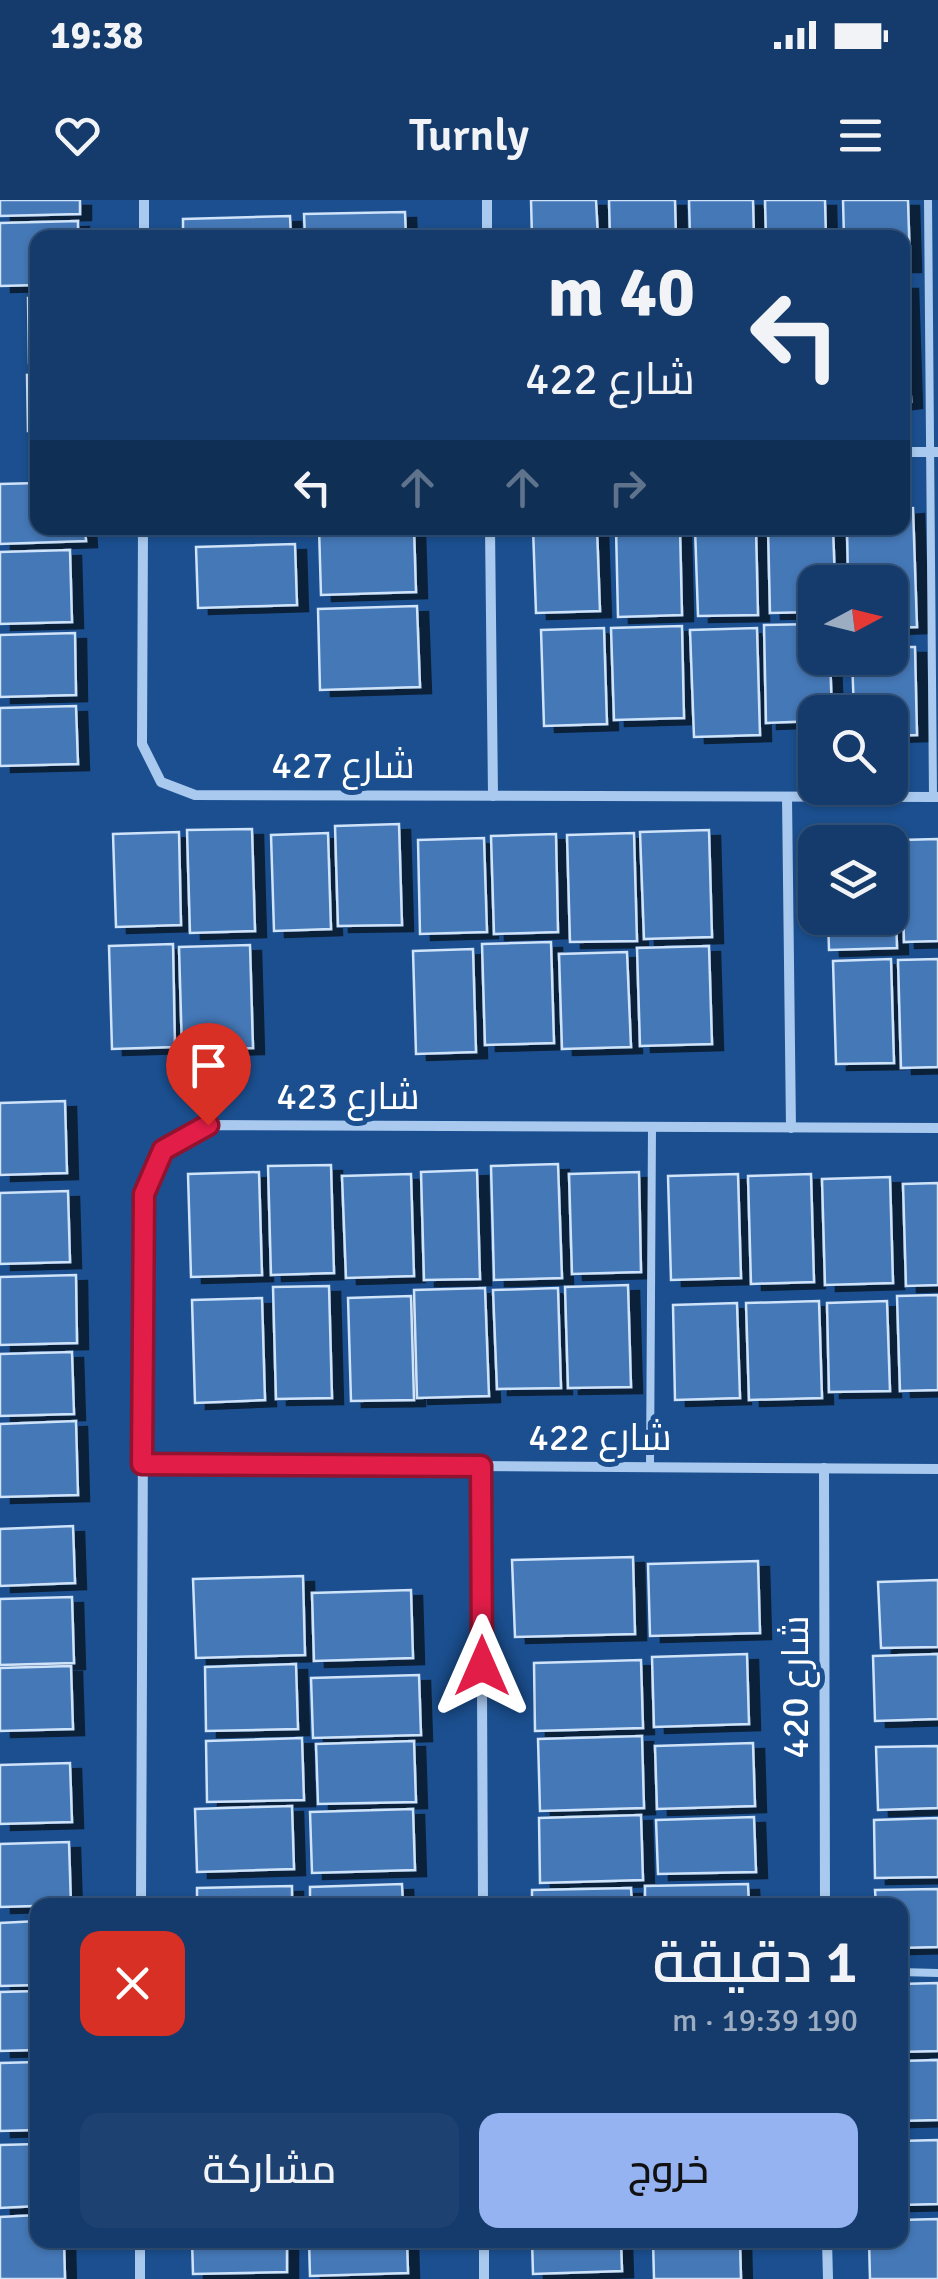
<!DOCTYPE html>
<html lang="ar">
<meta charset="utf-8">
<style>
body{margin:0;font-family:Signika,Cairo,sans-serif;background:#1d4271;color:#f1f3f6;direction:rtl;height:100vh;display:flex;flex-direction:column;font-size:38px;white-space:nowrap}
*{box-sizing:border-box;margin:0}
p{font-size:32px;color:#9dadc1}
.icon{flex:none;width:55px;height:55px;fill:none;stroke:currentColor;stroke-width:2;stroke-linecap:round;stroke-linejoin:round}
.map{position:relative;flex:1;overflow:hidden;direction:ltr}
.panel{position:absolute;left:30px;top:1698px;width:878px;height:350px;display:flex;flex-direction:column;background:#143b6b;border-radius:20px;box-shadow:0 2px 8px #0004,0 0 0 2px #33557e;direction:rtl}
.panel>*{flex:none}
.top-card{position:absolute;left:30px;top:30px;width:880px;height:305px;border-radius:20px;box-shadow:0 2px 8px #0004,0 0 0 2px #33557e;direction:rtl;background:#143b6b;color:#f1f3f6;overflow:hidden}
.needle{width:65px;rotate:83deg}
.controls{position:absolute;left:798px;top:365px;display:grid;gap:20px}
.controls a{display:grid;place-items:center;width:110px;height:110px;border-radius:20px;background:#143b6b;box-shadow:0 2px 8px #0004,0 0 0 2px #33557e;font-size:50px}
.pin{position:absolute;display:grid;place-items:center;width:85px;height:85px;color:#fff;margin:-102px -42px;border-radius:50% 50% 50% 0;rotate:-45deg;box-shadow:0 0 10px #0007}
.pin .icon{rotate:45deg}
.me{position:absolute;width:110px;margin:-55px;rotate:0deg;stroke-linejoin:round;filter:drop-shadow(0 0 8px #0008)}
.turn{display:flex;align-items:center;gap:35px;height:210px;padding:0 50px;font-size:45px}
.turn .icon{width:130px;height:130px;stroke-width:2.5}
.turn b{display:block;font-size:70px;line-height:85px}
.lanes{display:flex;align-items:center;height:95px;padding:0 50px;background:#0003;justify-content:center;gap:50px;direction:ltr}
.lanes .off{opacity:.35}
.round{display:grid;place-items:center;flex:none;width:105px;height:105px;border-radius:20px;background:#1d4271}
.headline{display:flex;align-items:center;justify-content:space-between;height:170px;padding:0 50px}
h1{font-size:60px;font-weight:600;line-height:75px}
.primary-button{display:flex;gap:20px;margin-top:auto;padding:20px 50px}
.primary-button a{flex:1;height:115px;border-radius:20px;background:#95b2f1;color:#111;font-size:40px;font-weight:600;line-height:115px;text-align:center}
.primary-button a+a{background:#1d4271;color:#f1f3f6}
.status{display:flex;justify-content:space-between;align-items:center;height:70px;padding:0 50px;background:#143b6b;direction:ltr}
.status svg{height:28px;fill:currentColor}
header{display:flex;justify-content:space-between;align-items:center;height:130px;padding:0 50px;background:#143b6b;font-size:45px;font-weight:600}
.map>svg:first-child{display:block}
.building{fill:#4478b7;stroke:#cfe3fa;stroke-width:2.5;filter:url(#shadow)}
.lines{fill:none;stroke-linecap:round;stroke-linejoin:round}
.lane{stroke:#a9c9ee;stroke-width:8}
.street{stroke:#a9c9ee;stroke-width:10}
.route-casing{stroke:#92132f;stroke-width:25}
.route{stroke:#e11d48;stroke-width:18}
.labels{text-anchor:middle;dominant-baseline:central;stroke-width:10;stroke-linejoin:round;paint-order:stroke}
.street-label{font-size:38px;fill:#fff;stroke:#1b4f8f}
</style>
<div class="status"><b>19:38</b><svg viewBox="0 0 49 12"><path d="M0 12V9h3v3zM5 12V6h3v6zM10 12V3h3v9zM15 12V0h3v12zM26 1h20v11H26zM47 4h2v5h-2z"/></svg></div>
<header><svg class="icon" aria-label="menu" viewBox="0 0 24 24"><path d="M4 6h16M4 12h16M4 18h16"/></svg>Turnly<svg class="icon" aria-label="heart" viewBox="0 0 24 24"><path d="M12 20l-8-8c-3-5 5-10 8-4 3-6 11-1 8 4z"/></svg></header>
<div class="map">
<svg width="938" height="2079" viewBox="0 0 938 2079">
<defs>
<filter id="shadow"><feDropShadow dx="11" dy="6" stdDeviation="0" flood-color="#0009"/></filter>
</defs>
<rect width="100%" height="100%" fill="#1b4f8f"/>
<!-- building -->
<g class="building">
<polygon points="0,0 80,0 80,14 0,16"/>
<polygon points="531,0 596,0 598,38 532,38"/>
<polygon points="609,0 675,0 676,38 610,38"/>
<polygon points="689,0 753,0 754,38 690,38"/>
<polygon points="765,0 825,0 826,38 766,38"/>
<polygon points="843,0 908,0 910,66 902,66 902,38 844,38"/>
<polygon points="405,12 406,38 305,38 304,14"/>
<polygon points="290,16 291,38 183,38 183,19"/>
<polygon points="78,21 78,38 38,38 38,85 0,86 0,23"/>
<polygon points="902,83 907,83 911,202 902,203"/>
<polygon points="28,98 38,98 38,163 29,163"/>
<polygon points="38,174 38,231 28,231 27,175"/>
<polygon points="38,283 38,328 85,328 86,341 0,344 0,284"/>
<polygon points="913,308 917,427 890,428 890,382 848,382 847,328 902,328 902,309"/>
<polygon points="319,328 414,328 416,392 321,395"/>
<polygon points="533,328 597,328 600,411 536,413"/>
<polygon points="616,328 680,328 682,415 618,417"/>
<polygon points="695,328 756,328 758,415 698,416"/>
<polygon points="768,328 833,328 835,382 815,382 815,412 770,413"/>
<polygon points="295,344 297,405 198,408 196,347"/>
<polygon points="70,350 72,422 0,424 0,352"/>
<polygon points="417,406 420,487 320,490 318,409"/>
<polygon points="815,424 815,458 830,458 832,512 815,512 815,521 766,523 764,425"/>
<polygon points="682,426 684,518 614,520 611,428"/>
<polygon points="604,428 607,524 544,526 541,430"/>
<polygon points="757,428 760,535 694,537 690,430"/>
<polygon points="75,433 76,495 0,497 0,435"/>
<polygon points="890,447 915,447 917,535 890,536 890,512 854,512 852,458 890,458"/>
<polygon points="76,506 78,564 0,566 0,508"/>
<polygon points="399,624 402,725 338,726 335,626"/>
<polygon points="252,629 255,731 190,733 187,630"/>
<polygon points="709,630 712,737 644,739 640,632"/>
<polygon points="179,632 181,725 116,727 113,634"/>
<polygon points="328,633 331,729 274,731 271,635"/>
<polygon points="634,633 637,741 570,742 567,635"/>
<polygon points="556,634 558,732 494,734 491,636"/>
<polygon points="484,638 487,732 420,734 418,640"/>
<polygon points="938,639 938,741 904,742 901,640"/>
<polygon points="890,645 894,645 897,748 829,750 828,718 890,718"/>
<polygon points="551,742 554,843 485,845 482,744"/>
<polygon points="173,744 175,847 112,849 109,746"/>
<polygon points="250,745 253,848 182,850 179,747"/>
<polygon points="709,746 712,844 640,846 637,748"/>
<polygon points="473,749 476,852 416,854 413,751"/>
<polygon points="627,752 631,847 562,849 559,754"/>
<polygon points="891,759 894,863 836,864 833,761"/>
<polygon points="938,759 938,867 901,868 898,760"/>
<polygon points="65,901 67,973 0,975 0,903"/>
<polygon points="558,964 562,1078 494,1080 491,966"/>
<polygon points="331,965 334,1073 271,1075 268,966"/>
<polygon points="477,970 480,1079 424,1080 421,972"/>
<polygon points="259,972 262,1075 191,1077 188,974"/>
<polygon points="639,972 641,1072 572,1074 569,974"/>
<polygon points="411,974 414,1076 346,1078 342,976"/>
<polygon points="738,974 741,1078 671,1080 668,976"/>
<polygon points="811,974 814,1082 751,1084 748,976"/>
<polygon points="890,977 893,1083 825,1085 822,979"/>
<polygon points="938,983 938,1085 906,1086 903,984"/>
<polygon points="68,991 70,1062 0,1064 0,993"/>
<polygon points="76,1075 77,1143 0,1145 0,1077"/>
<polygon points="628,1085 631,1187 568,1188 565,1087"/>
<polygon points="329,1086 332,1198 276,1199 273,1087"/>
<polygon points="485,1088 489,1196 417,1198 414,1090"/>
<polygon points="558,1088 561,1188 497,1189 493,1090"/>
<polygon points="938,1095 938,1190 900,1191 897,1096"/>
<polygon points="411,1096 414,1200 351,1201 348,1098"/>
<polygon points="262,1098 265,1200 195,1203 192,1100"/>
<polygon points="819,1101 822,1198 749,1200 746,1103"/>
<polygon points="887,1101 890,1191 829,1192 827,1103"/>
<polygon points="737,1103 740,1198 675,1200 673,1105"/>
<polygon points="72,1152 74,1214 0,1216 0,1154"/>
<polygon points="76,1221 78,1295 0,1297 0,1224"/>
<polygon points="73,1326 75,1383 0,1386 0,1329"/>
<polygon points="633,1357 635,1434 515,1437 512,1360"/>
<polygon points="758,1361 760,1433 650,1436 648,1364"/>
<polygon points="303,1376 305,1455 196,1458 193,1379"/>
<polygon points="938,1380 938,1447 881,1448 878,1382"/>
<polygon points="411,1390 413,1458 314,1461 312,1393"/>
<polygon points="72,1397 74,1463 0,1465 0,1399"/>
<polygon points="747,1454 749,1524 654,1527 652,1457"/>
<polygon points="938,1454 938,1519 875,1521 873,1456"/>
<polygon points="641,1460 643,1528 535,1531 534,1463"/>
<polygon points="296,1464 298,1529 206,1531 205,1467"/>
<polygon points="71,1466 73,1529 0,1531 0,1468"/>
<polygon points="419,1475 421,1535 313,1538 311,1478"/>
<polygon points="642,1536 644,1608 540,1611 538,1539"/>
<polygon points="302,1538 304,1600 207,1602 206,1541"/>
<polygon points="414,1541 416,1602 318,1604 316,1544"/>
<polygon points="753,1543 755,1606 657,1609 655,1546"/>
<polygon points="938,1546 938,1608 878,1610 876,1547"/>
<polygon points="70,1563 72,1622 0,1624 0,1565"/>
<polygon points="292,1606 294,1669 197,1672 195,1609"/>
<polygon points="413,1609 415,1670 312,1673 310,1612"/>
<polygon points="641,1615 643,1680 540,1683 539,1618"/>
<polygon points="754,1617 756,1672 658,1674 656,1620"/>
<polygon points="938,1618 938,1677 875,1678 874,1620"/>
<polygon points="69,1642 71,1705 0,1707 0,1644"/>
<polygon points="402,1684 403,1705 310,1705 310,1687"/>
<polygon points="748,1684 749,1705 645,1705 645,1686"/>
<polygon points="292,1686 292,1705 197,1705 197,1688"/>
<polygon points="631,1688 632,1705 532,1705 532,1690"/>
<polygon points="938,1689 938,1747 900,1748 900,1705 876,1705 875,1690"/>
<polygon points="38,1721 38,1785 0,1786 0,1723"/>
<polygon points="938,1783 938,1851 900,1852 900,1784"/>
<polygon points="38,1791 38,1850 0,1851 0,1792"/>
<polygon points="938,1860 938,1920 900,1921 900,1861"/>
<polygon points="38,1862 38,1930 0,1931 0,1863"/>
<polygon points="938,1940 938,2004 900,2005 900,1941"/>
<polygon points="38,1944 38,2006 0,2008 0,1945"/>
<polygon points="38,2015 38,2040 64,2040 65,2079 0,2079 0,2017"/>
<polygon points="938,2019 938,2079 870,2079 869,2040 900,2040 900,2020"/>
<polygon points="192,2040 287,2040 287,2072 193,2074"/>
<polygon points="309,2040 407,2040 408,2073 310,2076"/>
<polygon points="532,2040 621,2040 622,2071 533,2074"/>
<polygon points="653,2040 740,2040 741,2079 654,2079"/>
</g>
<g class="lines">
<!-- lane -->
<g class="lane">
<polyline points="928,0 933,597"/>
<polyline points="650,1267 652,927"/>
<polyline points="900,1772 938,1773"/>
</g>
<!-- street -->
<g class="street">
<polyline points="487,0 487,38"/>
<polyline points="144,38 144,0"/>
<polyline points="902,252 938,252"/>
<polyline points="143,328 142,544 161,582 195,595 938,597"/>
<polyline points="490,328 493,596"/>
<polyline points="787,597 791,928"/>
<polyline points="142,1264 938,1269"/>
<polyline points="481,1266 483,1705"/>
<polyline points="824,1268 825,1705"/>
<polyline points="141,1705 144,994 163,950 208,925 938,928"/>
<polyline points="484,2040 484,2079"/>
<polyline points="827,2040 828,2079"/>
<polyline points="140,2079 140,2040"/>
</g>
</g>
<g class="lines">
<!-- route casing -->
<g class="route-casing">
<polyline id="route" points="208,925 163,950 144,994 142,1264 481,1266 482,1466"/>
</g>
<!-- route -->
<use href="#route" class="route"/>
</g>
<g class="labels">
<!-- street labels -->
<g class="street-label">
<text x="343" y="565">شارع 427</text>
<text x="348" y="896">شارع 423</text>
<text x="600" y="1237">شارع 422</text>
<text transform="translate(795 1487) rotate(-90)">شارع 420</text>
</g>
</g>
</svg>
<div class="controls">
<a><svg class="needle" viewBox="-14 -14 28 28"><path d="M0-13l5 13h-10z" fill="#e53935"/><path d="M0 13l5-13h-10z" fill="#9dadc1"/></svg></a>
<a><svg class="icon" aria-label="search" viewBox="0 0 24 24"><circle cx="10" cy="10" r="6"/><path d="M15 15l6 6"/></svg></a>
<a><svg class="icon" aria-label="layers" viewBox="0 0 24 24"><path d="M12 4l9 5-9 5-9-5zM3 14l9 5 9-5"/></svg></a>
</div>
<div class="pin" style="left:208px;top:925px;background:#d93025"><svg class="icon" aria-label="arrive" viewBox="0 0 24 24"><path d="M6 21V4h12l-3 4 3 4H6"/></svg></div>
<svg class="me" style="left:482px;top:1466px" viewBox="-20 -20 40 40"><path d="M0-17L14 15 0 8-14 15z" fill="#e11d48" stroke="#fff" stroke-width="4"/></svg>
<div class="top-card">
<div class="turn"><svg class="icon" aria-label="left" viewBox="0 0 24 24"><path d="M17 20v-9H6M10 6l-5 5 5 5"/></svg><div><b>40 m</b>شارع 422</div></div>
<div class="lanes"><svg class="icon" aria-label="left" viewBox="0 0 24 24"><path d="M17 20v-9H6M10 6l-5 5 5 5"/></svg><svg class="icon off" aria-label="ahead" viewBox="0 0 24 24"><path d="M12 20V5M6 11l6-6 6 6"/></svg><svg class="icon off" aria-label="ahead" viewBox="0 0 24 24"><path d="M12 20V5M6 11l6-6 6 6"/></svg><svg class="icon off" aria-label="right" viewBox="0 0 24 24"><path d="M7 20v-9h11M14 6l5 5-5 5"/></svg></div>
</div>
<section class="panel">
<div class="headline"><div><h1>1 دقيقة</h1><p>190 m · 19:39</p></div><a class="round" style="background:#d93025;color:#fff"><svg class="icon" aria-label="close" viewBox="0 0 24 24"><path d="M6 6l12 12M18 6L6 18"/></svg></a></div>
<div class="primary-button"><a>خروج</a><a>مشاركة</a></div>
</section>
</div>
